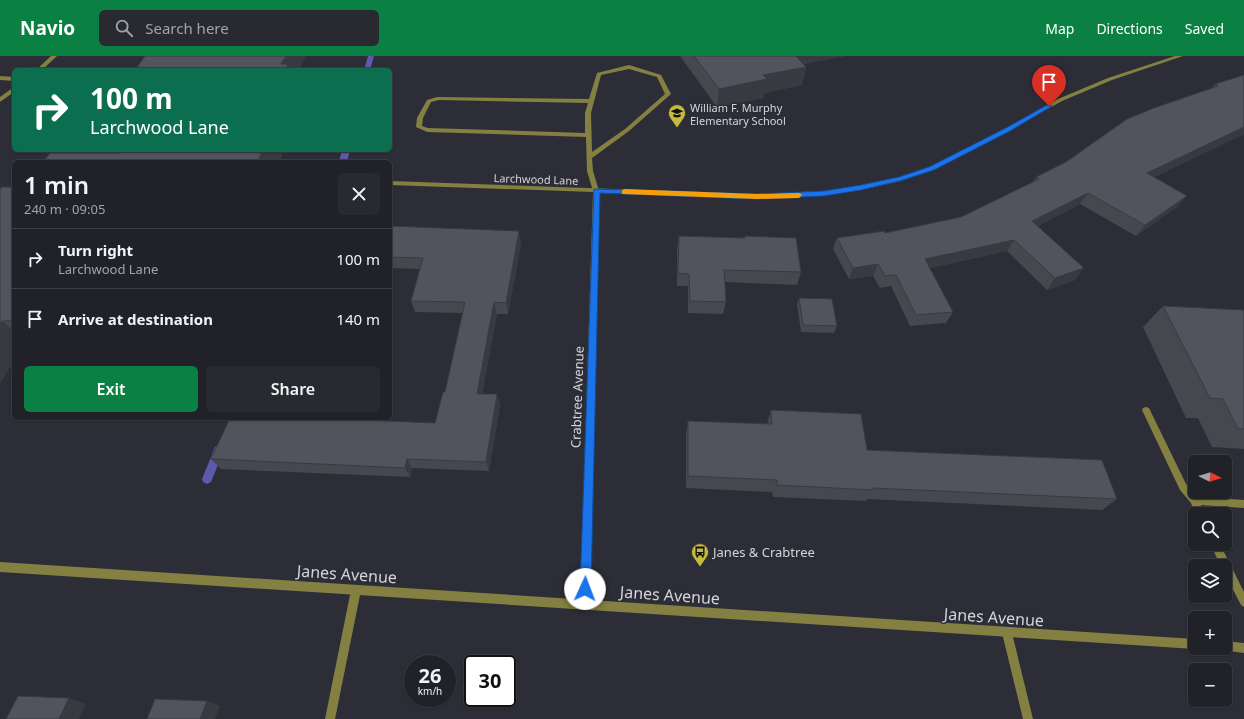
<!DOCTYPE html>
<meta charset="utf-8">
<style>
body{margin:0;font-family:"Noto Sans",sans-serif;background:#292a30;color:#f1f3f6;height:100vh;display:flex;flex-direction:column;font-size:15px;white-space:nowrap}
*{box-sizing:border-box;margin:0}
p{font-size:13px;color:#a2a4a8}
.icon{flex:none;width:22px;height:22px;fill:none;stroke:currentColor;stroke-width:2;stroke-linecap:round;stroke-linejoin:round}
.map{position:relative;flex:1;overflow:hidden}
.details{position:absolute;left:12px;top:104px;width:380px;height:260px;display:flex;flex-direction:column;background:#212228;border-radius:6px;box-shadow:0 1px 3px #0004,0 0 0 1px #3e3f45}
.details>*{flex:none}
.top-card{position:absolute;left:12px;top:12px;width:380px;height:84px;border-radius:6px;box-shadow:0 1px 3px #0004,0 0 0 1px #3e3f45;background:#0b6e4f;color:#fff;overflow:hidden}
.needle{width:26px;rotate:95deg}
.buttons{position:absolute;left:1188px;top:399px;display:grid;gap:8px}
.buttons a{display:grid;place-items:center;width:44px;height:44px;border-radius:6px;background:#212228;box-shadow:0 1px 3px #0004,0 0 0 1px #3e3f45;font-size:20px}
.speed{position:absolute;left:404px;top:599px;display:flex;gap:8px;font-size:20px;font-weight:700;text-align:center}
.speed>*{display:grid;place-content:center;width:52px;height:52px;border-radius:50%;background:#212228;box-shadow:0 1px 3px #0004,0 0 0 1px #3e3f45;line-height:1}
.speed small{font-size:10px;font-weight:400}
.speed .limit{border:2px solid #111;border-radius:6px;background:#fff;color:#111}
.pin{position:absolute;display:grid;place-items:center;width:34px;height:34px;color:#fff;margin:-41px -17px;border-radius:50% 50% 50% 0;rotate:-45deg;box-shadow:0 0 4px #0007}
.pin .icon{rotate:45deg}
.me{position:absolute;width:44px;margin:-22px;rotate:2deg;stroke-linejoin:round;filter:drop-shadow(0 0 3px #0008)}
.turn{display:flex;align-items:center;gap:14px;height:84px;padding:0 12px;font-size:18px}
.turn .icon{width:52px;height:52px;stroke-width:2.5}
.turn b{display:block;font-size:28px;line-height:34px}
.round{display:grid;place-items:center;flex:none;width:42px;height:42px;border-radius:6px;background:#292a30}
.head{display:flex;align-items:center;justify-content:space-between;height:68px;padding:0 12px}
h1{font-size:24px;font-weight:600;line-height:30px}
.action{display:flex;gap:8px;margin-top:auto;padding:8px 12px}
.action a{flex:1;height:46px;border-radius:6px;background:#0b8043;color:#fff;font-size:16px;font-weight:600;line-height:46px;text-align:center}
.action a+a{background:#292a30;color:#f1f3f6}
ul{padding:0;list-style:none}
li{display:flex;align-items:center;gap:12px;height:60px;padding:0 12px;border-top:1px solid #3e3f45}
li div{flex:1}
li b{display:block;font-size:15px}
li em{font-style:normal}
header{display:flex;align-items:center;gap:24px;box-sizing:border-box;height:56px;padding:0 20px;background:#0b8043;color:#fff}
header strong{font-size:19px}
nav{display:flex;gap:22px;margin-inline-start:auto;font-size:14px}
.search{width:280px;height:36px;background:#292a30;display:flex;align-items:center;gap:10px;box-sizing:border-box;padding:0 14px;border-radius:6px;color:#a2a4a8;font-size:15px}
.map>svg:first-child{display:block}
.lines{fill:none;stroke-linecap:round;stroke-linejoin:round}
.stream{fill:#5d5aac;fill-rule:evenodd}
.service{fill:#848041;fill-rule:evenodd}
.minor{fill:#848041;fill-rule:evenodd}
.tertiary{fill:#848041;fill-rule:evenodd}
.wall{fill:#474750}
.shaded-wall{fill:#393a41}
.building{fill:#52535d;stroke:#393a41}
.route{fill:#1a73e8;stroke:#114b97}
.slow{fill:#f59e0b}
.labels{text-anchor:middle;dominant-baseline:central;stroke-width:3;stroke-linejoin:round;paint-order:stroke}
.far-poi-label{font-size:11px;fill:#d4d4da;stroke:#2c2d36;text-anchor:start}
.far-street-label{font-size:11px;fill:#d4d4da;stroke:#2c2d36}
.street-label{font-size:13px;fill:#d4d4da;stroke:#2c2d36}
.poi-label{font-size:13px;fill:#d4d4da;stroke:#2c2d36;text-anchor:start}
.near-street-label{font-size:16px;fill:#d4d4da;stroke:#2c2d36}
</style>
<header>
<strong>Navio</strong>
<div class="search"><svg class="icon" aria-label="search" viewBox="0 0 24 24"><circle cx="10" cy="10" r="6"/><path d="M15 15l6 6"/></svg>Search here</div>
<nav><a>Map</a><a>Directions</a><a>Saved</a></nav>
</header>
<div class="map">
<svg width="1244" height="663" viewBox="0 0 1244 663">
<rect width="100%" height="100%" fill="#2c2d36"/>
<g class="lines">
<!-- stream -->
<g class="stream">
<polygon points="368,0 374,0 370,14 364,14"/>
<polygon points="342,94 350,94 347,106 339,106"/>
<polygon points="219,389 223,391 224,394 211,426 207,428 203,426 202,423 215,391"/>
</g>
<!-- service -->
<g class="service">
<polygon points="51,0 57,0 42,14 36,14"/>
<path d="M629 9 661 19 671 38 629 75 592 102 593 115 599 135 598 136H594L593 135 587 115 586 81 427 76 416 71 417 62 427 44 437 41 589 43 597 17ZM629 13 657 21 665 38 625 73 592 96 591 57 601 19ZM439 44 588 47 585 57V77L428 72 422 70 423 62 431 46Z"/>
<polygon points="0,20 14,21 14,25 0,24"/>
<polygon points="14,31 14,36 0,46 0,41"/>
<polygon points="63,94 70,94 58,106 51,106"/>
<polygon points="1146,351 1149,352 1186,428 1197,441 1244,444 1244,452 1201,449 1205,458 1195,458 1191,447 1180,434 1142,354 1143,352"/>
<polygon points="1210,488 1220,488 1244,536 1244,551 1241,549 1225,518 1225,510 1221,510"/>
</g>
<!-- minor -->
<g class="minor">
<polygon points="1175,0 1183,0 1112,24 1062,45 1010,74 934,113 901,125 861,134 824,139 757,142 599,137 590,549 588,552 585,554 582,552 580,549 593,136 390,129 390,125 757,138 824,135 861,130 900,121 930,111 1006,72 1058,43 1108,22"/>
<polygon points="356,529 359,531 361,534 335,663 325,663 351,534 353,531"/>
<polygon points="1007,572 1011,573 1012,577 1033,663 1023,663 1002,577 1003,573"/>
</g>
<!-- tertiary -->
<g class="tertiary">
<polygon points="0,506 1195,583 1195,592 1198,592 1195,593 0,516"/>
<polygon points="1225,585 1244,587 1244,597 1221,594 1221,592 1225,592"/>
</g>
</g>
<!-- wall -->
<g class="wall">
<polygon points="680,0 845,0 803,8 806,11 802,29 764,37 763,42 717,51"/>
<polygon points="1244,19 1244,78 1154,121 1177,151 1136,180 1080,148 1038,170 1075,224 1047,234 1007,195 930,212 953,256 946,267 910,270 891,230 880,232 873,220 849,223 833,193 837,182 885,177 961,161 1033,126 1036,121 1212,32 1215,28"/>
<polygon points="122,94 284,94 279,106 43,106 119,97"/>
<polygon points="14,131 14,304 0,327 0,133"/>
<polygon points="390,170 521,187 508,258 497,258 482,338 497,338 500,349 489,415 412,412 410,421 221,413 211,403 435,367 445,336 463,257 415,256 411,245 420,213 390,212"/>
<polygon points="679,180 744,182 745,180 801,216 797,229 725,226 726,246 723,258 688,257 688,230 677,230 677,193"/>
<polygon points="799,242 837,270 834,277 801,276 797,248"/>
<polygon points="1163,250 1244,254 1244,393 1212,391 1198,362 1186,362 1143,271"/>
<polygon points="771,354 867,394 1117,443 1102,454 867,443 866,445 773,441 772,436 686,432 686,377 688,365 767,368"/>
</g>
<!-- shaded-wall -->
<g class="shaded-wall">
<polygon points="286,0 306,0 299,14 284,14 281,8"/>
<polygon points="789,0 845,0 786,12"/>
<polygon points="806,11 802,29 764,37 763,42 717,51 719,33 763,19"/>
<polygon points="1244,71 1244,78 1138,129 1147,117"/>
<polygon points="263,94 284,94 279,106 259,106 258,104"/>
<polygon points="1088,137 1080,148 1025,177 1032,165"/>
<polygon points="1187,140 1177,151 1136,180 1145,169"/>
<polygon points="519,175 521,187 508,258 506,247"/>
<polygon points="1014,184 1007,195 919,214 925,203"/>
<polygon points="878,208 873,220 849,223 853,212"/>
<polygon points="1084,212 1075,224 1047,234 1055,222"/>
<polygon points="494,246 497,258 480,348 477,338"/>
<polygon points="2,265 14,275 14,304 0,327 0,269"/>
<polygon points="497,338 500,349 489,415 486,406"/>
<polygon points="407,403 412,412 410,421 405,412"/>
<polygon points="69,642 86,648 79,663 59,663"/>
<polygon points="207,645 220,650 215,663 200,663"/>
</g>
<!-- building -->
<g class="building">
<polygon points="145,0 286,0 281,8 288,8 286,14 135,14"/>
<polygon points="694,0 796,0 806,11 763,19 767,23 719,33"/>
<polygon points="1244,19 1244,71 1147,117 1187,140 1145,169 1088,137 1032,165 1084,212 1055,222 1014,184 925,203 953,256 916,259 896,219 885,220 878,208 853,212 837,182 884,175 885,177 961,161 1039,123 1036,121 1066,106 1127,63 1154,52 1218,30 1215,28"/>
<polygon points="122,94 263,94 258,104 236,104 235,106 43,106 50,97 119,97"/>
<polygon points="2,131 14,131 14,265 2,265 0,269 0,133"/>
<polygon points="390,170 519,175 506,247 494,246 477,338 497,338 486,406 407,403 405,412 211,403 230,362 315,362 435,367 443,336 445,336 465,246 411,245 423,202 390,201"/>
<polygon points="679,180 745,182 745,180 796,182 801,216 724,214 726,246 690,245 689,218 678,217"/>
<polygon points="799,242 832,243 837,270 803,269"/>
<polygon points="1163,250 1244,254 1244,373 1238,373 1223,343 1210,342"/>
<polygon points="771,354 861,358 867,394 1102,404 1117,443 873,432 874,434 777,429 777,424 688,420 688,365 772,368"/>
<polygon points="18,640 69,642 59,663 6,663"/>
<polygon points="155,643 207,645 200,663 147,663"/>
</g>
<!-- route -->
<polygon class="route" points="1047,49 1052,50 1010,75 934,114 903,124 861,134 824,140 757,143 600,137 591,533 589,537 585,538 581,537 580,533 594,133 757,138 824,135 861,129 899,121 929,111 1006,72"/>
<!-- slow -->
<polygon class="slow" points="625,133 757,138 799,137 802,139 799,142 757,143 622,138 622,134"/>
<!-- icons -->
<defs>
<g id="school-pin" transform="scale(0.9)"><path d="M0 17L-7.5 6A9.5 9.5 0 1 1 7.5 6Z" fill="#c6bc3c" stroke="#2c2d36"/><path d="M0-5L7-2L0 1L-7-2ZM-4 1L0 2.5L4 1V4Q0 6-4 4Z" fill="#111"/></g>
<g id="bus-pin" transform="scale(0.9)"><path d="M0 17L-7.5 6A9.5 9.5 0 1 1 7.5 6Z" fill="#c6bc3c" stroke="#2c2d36"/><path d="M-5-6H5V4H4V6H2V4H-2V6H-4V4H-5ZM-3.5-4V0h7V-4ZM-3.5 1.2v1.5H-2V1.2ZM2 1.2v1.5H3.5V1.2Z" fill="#111"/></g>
</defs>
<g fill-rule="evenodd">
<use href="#school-pin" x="677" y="57"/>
<use href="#bus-pin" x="700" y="496"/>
</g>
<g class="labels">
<!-- far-poi labels -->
<g class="far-poi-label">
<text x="690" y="51">William F. Murphy<tspan x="690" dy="13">Elementary School</tspan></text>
</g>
<!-- far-street labels -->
<g class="far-street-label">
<text transform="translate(536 123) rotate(2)">Larchwood Lane</text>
</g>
<!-- street labels -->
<g class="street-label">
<text transform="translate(577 341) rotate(-88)">Crabtree Avenue</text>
</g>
<!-- poi labels -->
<g class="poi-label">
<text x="713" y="496">Janes &amp; Crabtree</text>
</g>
<!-- near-street labels -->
<g class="near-street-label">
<text transform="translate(347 518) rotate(4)">Janes Avenue</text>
<text transform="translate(670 539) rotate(4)">Janes Avenue</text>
<text transform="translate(994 561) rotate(4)">Janes Avenue</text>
</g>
</g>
</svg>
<div class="buttons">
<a><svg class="needle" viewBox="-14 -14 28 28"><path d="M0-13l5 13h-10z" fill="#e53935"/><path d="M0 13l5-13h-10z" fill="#a2a4a8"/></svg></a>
<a><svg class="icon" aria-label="search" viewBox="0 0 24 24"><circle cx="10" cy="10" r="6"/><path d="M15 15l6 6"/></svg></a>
<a><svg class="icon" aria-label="layers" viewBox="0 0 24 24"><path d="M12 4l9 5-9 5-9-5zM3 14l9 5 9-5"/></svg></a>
<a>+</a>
<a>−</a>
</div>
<div class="speed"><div>26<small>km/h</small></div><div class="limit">30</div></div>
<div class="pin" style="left:1049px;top:50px;background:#d93025"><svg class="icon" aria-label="arrive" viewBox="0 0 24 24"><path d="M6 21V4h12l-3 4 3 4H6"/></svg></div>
<svg class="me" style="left:585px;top:533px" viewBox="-20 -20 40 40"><circle r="19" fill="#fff"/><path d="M0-13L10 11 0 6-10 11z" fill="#1a73e8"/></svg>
<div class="top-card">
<div class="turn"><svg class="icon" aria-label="right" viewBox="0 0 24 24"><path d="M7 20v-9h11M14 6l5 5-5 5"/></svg><div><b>100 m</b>Larchwood Lane</div></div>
</div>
<section class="details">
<div class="head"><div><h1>1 min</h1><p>240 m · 09:05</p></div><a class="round"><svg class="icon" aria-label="close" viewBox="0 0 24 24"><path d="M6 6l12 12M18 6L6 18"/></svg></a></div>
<ul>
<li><svg class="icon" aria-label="right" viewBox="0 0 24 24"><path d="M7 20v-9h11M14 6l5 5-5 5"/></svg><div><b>Turn right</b><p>Larchwood Lane</p></div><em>100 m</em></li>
<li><svg class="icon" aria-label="arrive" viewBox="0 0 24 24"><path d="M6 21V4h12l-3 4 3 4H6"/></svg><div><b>Arrive at destination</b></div><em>140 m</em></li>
</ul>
<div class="action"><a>Exit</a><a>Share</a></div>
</section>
</div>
